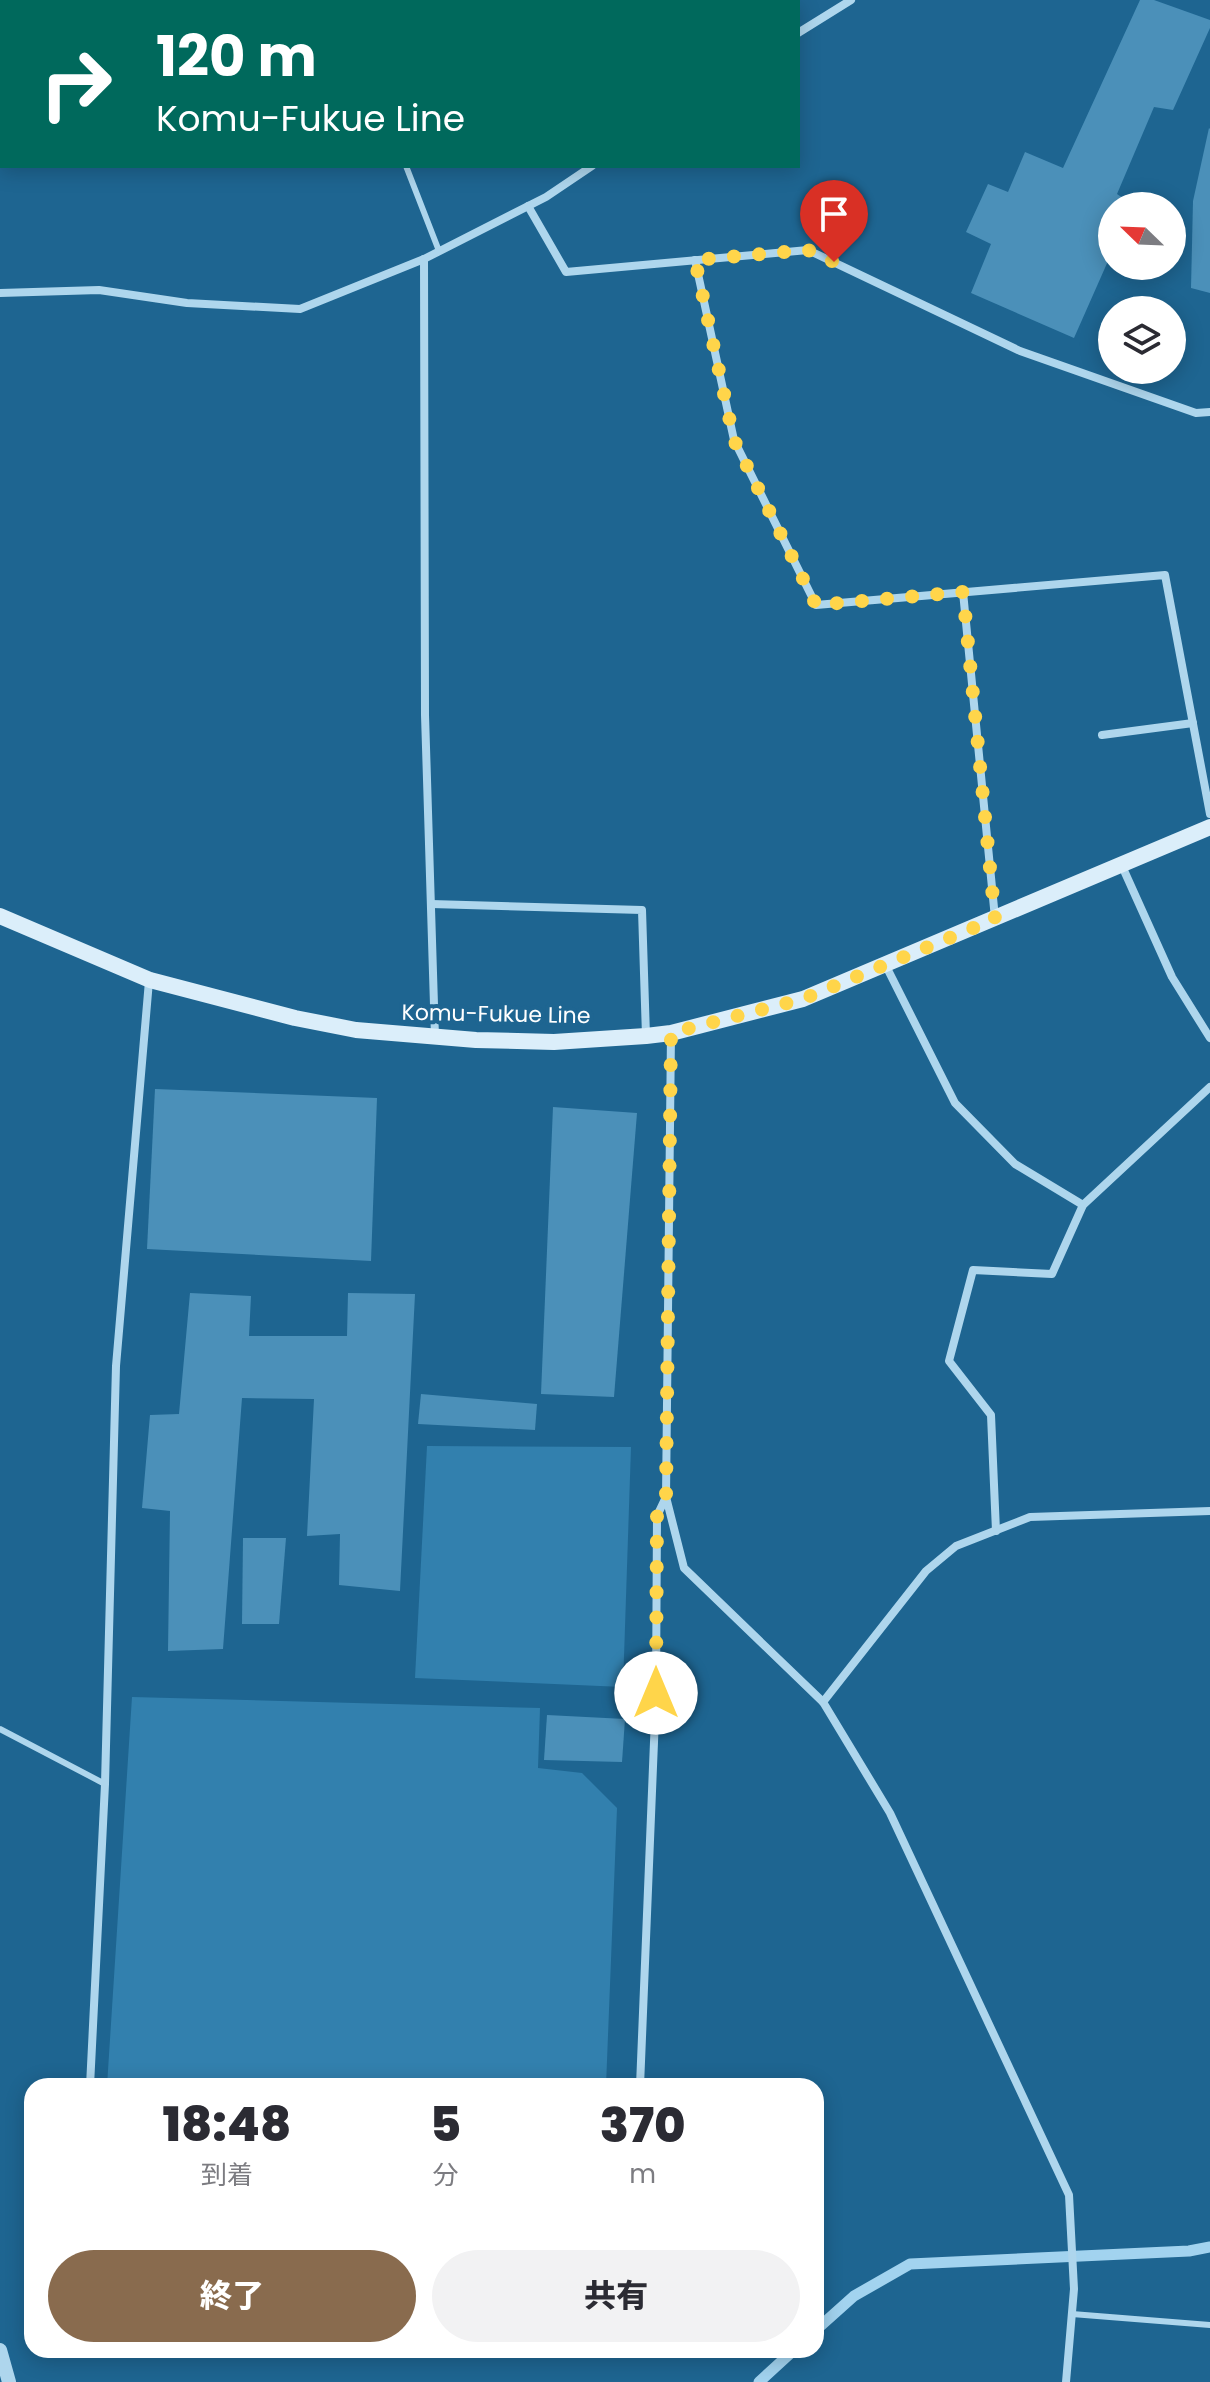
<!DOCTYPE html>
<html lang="ja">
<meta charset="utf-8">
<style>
body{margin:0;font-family:Poppins,"Noto Sans JP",sans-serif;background:#f2f2f3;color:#2b2b33;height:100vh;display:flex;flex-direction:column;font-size:30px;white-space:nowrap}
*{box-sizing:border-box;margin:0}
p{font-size:26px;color:#7c7c81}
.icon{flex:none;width:44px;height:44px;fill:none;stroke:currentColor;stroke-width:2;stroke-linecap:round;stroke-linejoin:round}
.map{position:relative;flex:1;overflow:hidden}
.panel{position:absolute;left:24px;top:2078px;width:800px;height:280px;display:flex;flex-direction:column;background:#fff;border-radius:24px;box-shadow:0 4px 20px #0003}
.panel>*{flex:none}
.hud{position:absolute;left:0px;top:0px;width:800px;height:168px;box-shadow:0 4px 20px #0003;background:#00695c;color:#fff;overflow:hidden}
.needle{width:52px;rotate:293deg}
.controls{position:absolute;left:1098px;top:192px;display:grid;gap:16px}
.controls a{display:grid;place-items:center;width:88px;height:88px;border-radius:50%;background:#fff;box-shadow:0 4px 20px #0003;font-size:40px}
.pin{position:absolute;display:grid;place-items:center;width:68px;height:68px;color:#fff;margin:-82px -34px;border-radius:50% 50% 50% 0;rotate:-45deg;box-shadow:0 0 8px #0007}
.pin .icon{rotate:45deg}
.me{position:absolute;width:88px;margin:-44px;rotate:0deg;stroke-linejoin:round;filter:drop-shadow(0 0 6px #0008)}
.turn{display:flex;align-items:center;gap:28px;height:168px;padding:0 24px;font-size:36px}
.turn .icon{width:104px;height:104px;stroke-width:2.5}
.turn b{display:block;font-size:56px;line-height:68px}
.eta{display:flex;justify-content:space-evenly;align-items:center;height:136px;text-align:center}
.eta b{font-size:48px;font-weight:800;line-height:56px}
.cta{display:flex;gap:16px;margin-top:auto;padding:16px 24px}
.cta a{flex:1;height:92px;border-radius:48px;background:#896b4e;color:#fff;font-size:32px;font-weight:800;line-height:92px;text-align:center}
.cta a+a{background:#f2f2f3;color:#2b2b33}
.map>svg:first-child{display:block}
.green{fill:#3280ae}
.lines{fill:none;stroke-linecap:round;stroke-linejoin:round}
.stream{stroke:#a2d3ef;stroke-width:11}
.building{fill:#4b90b9}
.service{stroke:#aed6ed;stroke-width:6}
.minor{stroke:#aed6ed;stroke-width:8}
.tertiary{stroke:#aed6ed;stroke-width:14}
.secondary{stroke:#dbeefa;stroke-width:16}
.route{stroke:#ffd54a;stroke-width:14;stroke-dasharray:0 25.2}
.labels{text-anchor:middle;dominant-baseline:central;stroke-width:8;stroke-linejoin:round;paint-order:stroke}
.street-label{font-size:22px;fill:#fff;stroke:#1e6591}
</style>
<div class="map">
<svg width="1210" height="2382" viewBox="0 0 1210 2382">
<rect width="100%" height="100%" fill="#1e6591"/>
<!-- green -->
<g class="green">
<polygon points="427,1446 631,1447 623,1687 415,1678"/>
<polygon points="132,1697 540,1708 538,1768 582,1773 617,1808 606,2086 107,2086"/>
</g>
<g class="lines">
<!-- stream -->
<g class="stream">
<polyline points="816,2330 854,2296 910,2264 1189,2251 1210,2247"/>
<polyline points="759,2382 794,2350"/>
</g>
</g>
<!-- building -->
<g class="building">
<polygon points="1140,0 1154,0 1210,20 1210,28 1173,110 1154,107 1117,194 1135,206 1112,206 1112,252 1074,338 971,293 991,244 966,232 988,184 1008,192 1025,152 1063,168"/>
<polygon points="1209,128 1210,129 1210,293 1191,288 1193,201"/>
<polygon points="155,1089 377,1098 371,1261 147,1249"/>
<polygon points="553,1107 637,1113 614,1397 541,1394"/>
<polygon points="190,1293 251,1296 249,1336 347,1336 348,1293 415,1294 400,1591 339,1585 340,1534 307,1536 314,1399 242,1398 223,1649 168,1651 170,1511 142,1508 150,1415 179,1414"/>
<polygon points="421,1394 537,1404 535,1430 418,1424"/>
<polygon points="243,1538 286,1538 279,1624 242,1624"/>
<polygon points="547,1715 625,1719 622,1762 544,1760"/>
</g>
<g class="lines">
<!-- service -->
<g class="service">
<polyline points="155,0 155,2"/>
<polyline points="406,166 439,251"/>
<polyline points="0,1729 105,1784"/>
<polyline points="1072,2314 1210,2325"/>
</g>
<!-- minor -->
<g class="minor">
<polyline points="600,0 601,2"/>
<polyline points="744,2 745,0"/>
<polyline points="798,33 851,0"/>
<polyline points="528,206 566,272 808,250 1020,351 1196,413 1210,412"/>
<polyline points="424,259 425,715 435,1037"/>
<polyline points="695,260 734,440 816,605 1165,575 1210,814"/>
<polyline points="0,293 99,290 187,303 300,309 424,259 546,197 592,166"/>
<polyline points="963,592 995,918"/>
<polyline points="1102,735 1193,723"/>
<polyline points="1122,866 1172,977 1210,1038"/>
<polyline points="431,904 642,910 646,1036"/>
<polyline points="886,966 955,1103 1015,1164 1083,1205"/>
<polyline points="671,1033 666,1497 684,1568 823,1702 890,1813 1069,2195 1074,2289 1066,2382"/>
<polyline points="996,1531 991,1415 949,1361 973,1270 1052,1274 1083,1205 1210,1087"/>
<polyline points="823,1702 926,1571 956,1546 1030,1517 1210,1511"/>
<polyline points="90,2086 105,1784 116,1366 149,981"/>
<polyline points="640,2086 656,1693 657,1516 666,1497"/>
</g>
<!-- tertiary -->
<polyline class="tertiary" points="0,2350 9,2382"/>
<!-- secondary -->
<polyline class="secondary" points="0,916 150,980 295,1018 356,1030 476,1040 554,1042 646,1036 671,1033 803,999 1210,827"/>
</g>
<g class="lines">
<!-- route -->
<polyline class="route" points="656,1693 657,1516 666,1497 671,1033 803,999 995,919 963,592 816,605 734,440 695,260 808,250 834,262"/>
</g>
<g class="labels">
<!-- street labels -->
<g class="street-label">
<text transform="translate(496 1014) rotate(1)">Komu-Fukue Line</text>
</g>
</g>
</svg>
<div class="controls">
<a><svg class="needle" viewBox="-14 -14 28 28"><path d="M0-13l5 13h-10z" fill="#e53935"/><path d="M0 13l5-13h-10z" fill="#7c7c81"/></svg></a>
<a><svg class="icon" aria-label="layers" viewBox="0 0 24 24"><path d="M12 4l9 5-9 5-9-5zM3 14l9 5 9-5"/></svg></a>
</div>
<div class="pin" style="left:834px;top:262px;background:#d93025"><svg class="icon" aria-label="arrive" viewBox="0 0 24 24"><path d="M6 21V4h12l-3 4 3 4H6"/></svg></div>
<svg class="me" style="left:656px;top:1693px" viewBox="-20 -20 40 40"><circle r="19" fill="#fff"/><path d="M0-13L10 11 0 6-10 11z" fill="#ffd54a"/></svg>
<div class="hud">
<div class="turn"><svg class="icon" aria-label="right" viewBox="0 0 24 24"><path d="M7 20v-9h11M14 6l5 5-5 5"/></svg><div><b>120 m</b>Komu-Fukue Line</div></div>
</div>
<section class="panel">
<div class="eta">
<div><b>18:48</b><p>到着</p></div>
<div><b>5</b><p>分</p></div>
<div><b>370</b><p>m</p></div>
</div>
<div class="cta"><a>終了</a><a>共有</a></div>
</section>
</div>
